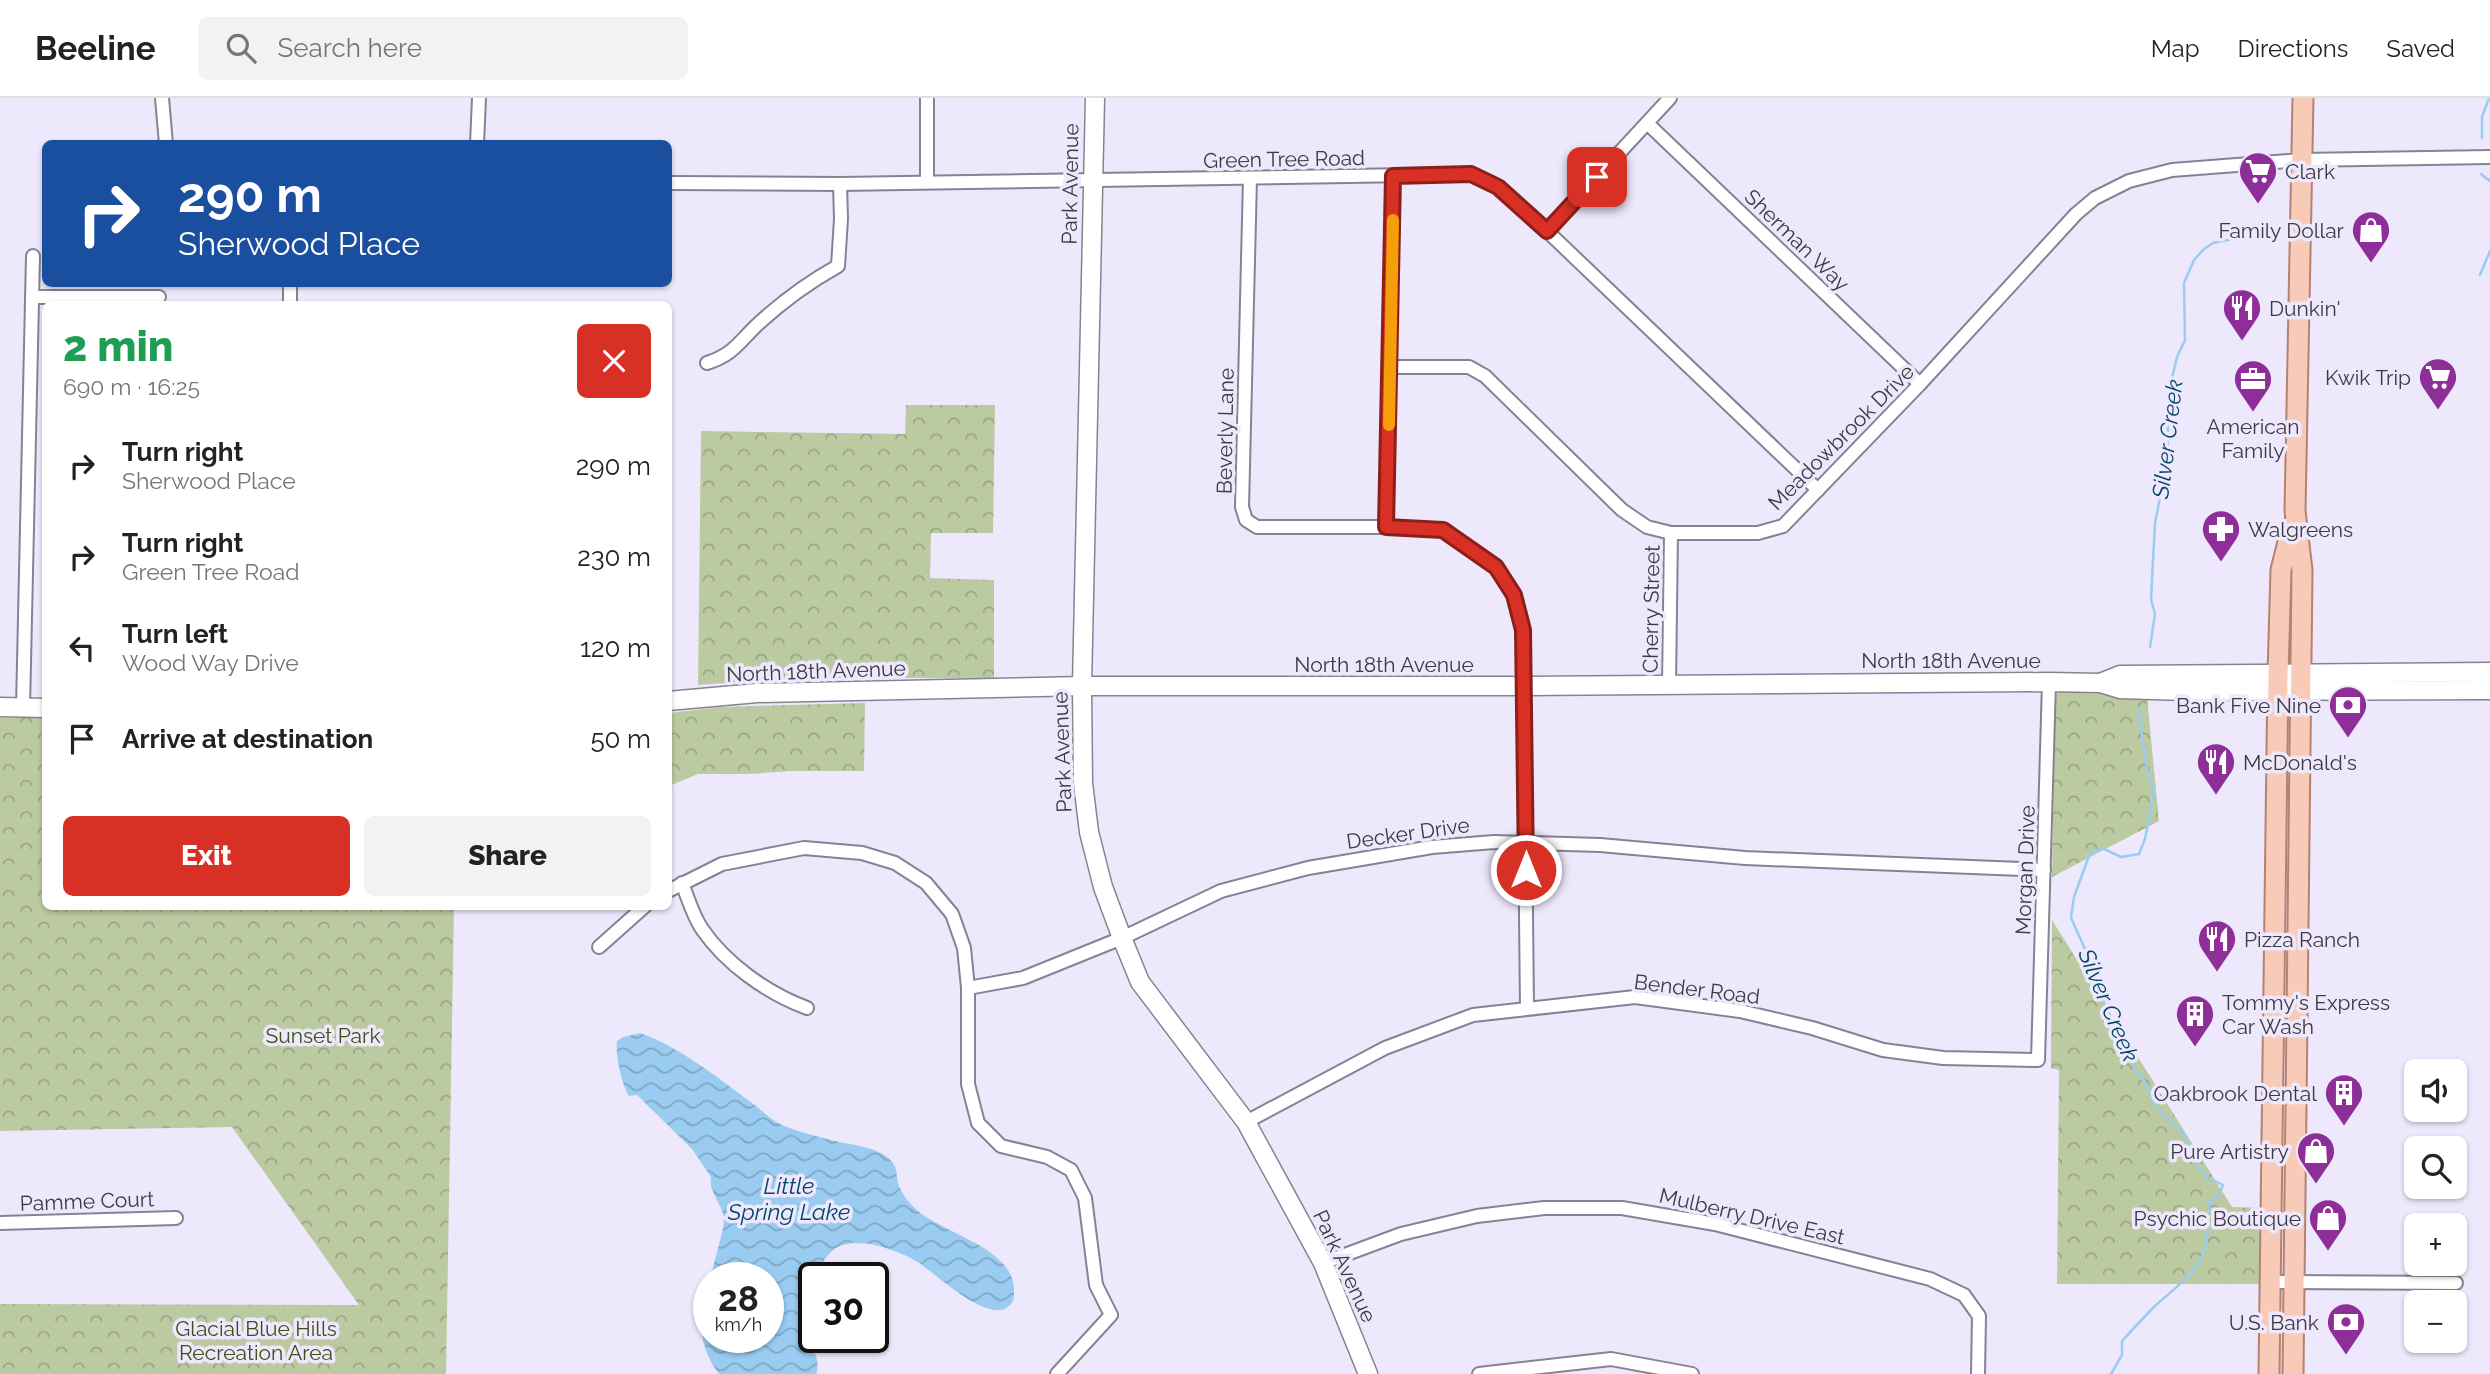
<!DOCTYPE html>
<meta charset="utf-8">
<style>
body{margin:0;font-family:Raleway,sans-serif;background:#f2f2f2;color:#222;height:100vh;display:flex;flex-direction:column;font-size:26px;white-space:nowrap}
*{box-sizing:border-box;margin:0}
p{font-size:23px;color:#767676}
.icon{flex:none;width:38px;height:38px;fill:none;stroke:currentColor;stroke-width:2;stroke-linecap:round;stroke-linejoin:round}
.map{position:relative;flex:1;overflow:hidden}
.details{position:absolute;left:42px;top:203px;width:630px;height:609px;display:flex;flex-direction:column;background:#fff;border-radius:10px;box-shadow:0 2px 5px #0004}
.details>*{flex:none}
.top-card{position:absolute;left:42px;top:42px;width:630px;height:147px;border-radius:10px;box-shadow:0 2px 5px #0004;background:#1a4fa0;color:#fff;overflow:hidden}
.buttons{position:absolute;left:2404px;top:961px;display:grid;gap:14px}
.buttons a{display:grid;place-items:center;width:63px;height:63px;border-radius:10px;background:#fff;box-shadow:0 2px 5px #0004;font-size:35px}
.speed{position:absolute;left:693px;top:1164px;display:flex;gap:14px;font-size:35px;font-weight:700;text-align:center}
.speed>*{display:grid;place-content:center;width:91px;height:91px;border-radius:50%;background:#fff;box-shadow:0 2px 5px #0004;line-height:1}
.speed small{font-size:18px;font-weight:400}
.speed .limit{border:4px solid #111;border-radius:10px;background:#fff;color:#111}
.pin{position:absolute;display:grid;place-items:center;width:60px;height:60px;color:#fff;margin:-30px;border-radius:14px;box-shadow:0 4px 10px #0006}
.me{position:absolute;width:77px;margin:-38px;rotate:0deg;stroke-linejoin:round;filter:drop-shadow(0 0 5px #0008)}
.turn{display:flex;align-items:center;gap:24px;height:147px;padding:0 21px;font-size:32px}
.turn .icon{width:91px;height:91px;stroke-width:2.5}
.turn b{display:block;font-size:49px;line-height:60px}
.round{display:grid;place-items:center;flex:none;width:74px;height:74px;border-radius:10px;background:#f2f2f2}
.summary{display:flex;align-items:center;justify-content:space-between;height:119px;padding:0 21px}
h1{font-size:42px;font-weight:800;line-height:52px;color:#1e9e55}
.primary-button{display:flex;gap:14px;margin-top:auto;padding:14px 21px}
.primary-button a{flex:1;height:80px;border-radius:10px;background:#d93025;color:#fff;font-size:28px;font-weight:800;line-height:80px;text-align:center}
.primary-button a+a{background:#f2f2f2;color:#222}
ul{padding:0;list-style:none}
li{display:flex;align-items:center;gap:21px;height:91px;padding:0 21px}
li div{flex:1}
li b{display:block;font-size:26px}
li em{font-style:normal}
header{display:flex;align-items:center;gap:42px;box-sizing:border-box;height:98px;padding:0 35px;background:#fff;border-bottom:2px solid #e0e0e0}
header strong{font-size:33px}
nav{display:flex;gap:38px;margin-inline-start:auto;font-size:24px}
.search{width:490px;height:63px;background:#f2f2f2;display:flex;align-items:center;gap:18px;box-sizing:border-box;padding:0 24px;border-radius:10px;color:#767676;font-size:26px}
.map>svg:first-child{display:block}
.park{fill:url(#park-crowns)}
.water{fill:url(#water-waves)}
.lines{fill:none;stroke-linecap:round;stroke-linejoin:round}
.stream{stroke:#99ccf0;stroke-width:2.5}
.street-casing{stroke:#878293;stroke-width:16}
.secondary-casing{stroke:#878293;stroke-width:21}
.primary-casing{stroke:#b38270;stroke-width:23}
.street{stroke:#fff;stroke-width:12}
.secondary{stroke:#fff;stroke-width:18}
.primary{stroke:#f8cbb8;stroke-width:19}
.route-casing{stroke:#8d1f18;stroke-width:18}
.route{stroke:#d93025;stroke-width:12}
.slow{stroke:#f59e0b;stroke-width:12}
.labels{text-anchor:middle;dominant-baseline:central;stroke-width:7;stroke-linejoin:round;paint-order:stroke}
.street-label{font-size:21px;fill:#3c3a42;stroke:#eee8fc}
.poi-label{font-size:21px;fill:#3c3a42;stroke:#eee8fc;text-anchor:end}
.park-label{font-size:21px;fill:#3f4f16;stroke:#eee8fc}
.water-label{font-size:23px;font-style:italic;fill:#044568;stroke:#eee8fc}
</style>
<header>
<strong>Beeline</strong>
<div class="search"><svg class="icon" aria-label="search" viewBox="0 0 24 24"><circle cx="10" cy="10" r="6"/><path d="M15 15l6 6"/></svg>Search here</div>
<nav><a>Map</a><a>Directions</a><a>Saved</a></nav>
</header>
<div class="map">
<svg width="2490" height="1276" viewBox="0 0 2490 1276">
<defs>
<pattern id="park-crowns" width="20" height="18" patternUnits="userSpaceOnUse" patternTransform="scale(1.75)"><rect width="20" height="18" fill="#bccaa2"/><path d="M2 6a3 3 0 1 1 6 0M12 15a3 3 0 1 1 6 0" fill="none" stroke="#9aa586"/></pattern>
<pattern id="water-waves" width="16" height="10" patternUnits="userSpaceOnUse" patternTransform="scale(1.75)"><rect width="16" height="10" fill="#99ccf0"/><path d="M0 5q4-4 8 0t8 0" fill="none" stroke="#7ea7c4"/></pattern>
</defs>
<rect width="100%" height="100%" fill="#eee8fc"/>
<!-- park -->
<g class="park">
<polygon points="906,307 995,307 993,435 931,435 930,480 994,482 994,580 791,580 698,587 701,333 905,336"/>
<polygon points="2060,593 2147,599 2159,723 2052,779 2055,601 2056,596"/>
<polygon points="865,605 864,673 791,673 749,676 698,676 669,688 669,615 720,609"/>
<polygon points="0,620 45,620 46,808 454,809 446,1276 0,1276 0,1206 359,1207 232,1029 0,1033"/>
<polygon points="2052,822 2232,1109 2263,1110 2260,1186 2057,1186 2059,972 2051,970"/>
</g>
<!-- water -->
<path class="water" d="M640 935C678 948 720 981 752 1005 763 1013 769 1021 782 1027 796 1033 812 1037 827 1041 844 1046 874 1048 887 1059 901 1070 894 1079 901 1092 904 1099 912 1108 918 1113 945 1136 1010 1149 1014 1189 1014 1196 1015 1203 1009 1208 989 1227 936 1176 919 1165 899 1152 850 1134 831 1154 815 1170 800 1208 805 1231 809 1246 822 1260 816 1276H719C699 1250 696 1218 709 1188V1239H768V1180L711 1179C713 1167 725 1129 724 1120 722 1106 708 1093 711 1079L692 1051 637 997 629 998C622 988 615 956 617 943L623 939Z"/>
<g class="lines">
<!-- stream -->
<g class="stream">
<polyline points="2482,40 2482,19 2489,0"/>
<polyline points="2481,76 2490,83"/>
<polyline points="2480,177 2490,153"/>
<polyline points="2150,549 2155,516 2151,501 2155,425 2167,364 2169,293 2177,259 2185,242 2184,185 2194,162 2204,151 2213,145 2232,141 2257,140"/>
<path d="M2111 1276 2122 1257V1243C2133 1231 2144 1219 2155 1208 2174 1190 2201 1174 2206 1146 2209 1132 2207 1117 2210 1103L2219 1098 2223 1087 2205 1078 2193 1060 2184 1037 2154 1006 2148 988 2134 970 2105 909 2100 884 2071 820 2074 799 2090 755 2102 750 2121 759 2139 756 2145 741 2154 696 2146 666 2138 610"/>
</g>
<!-- street casing -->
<g class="street-casing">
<g id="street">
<polyline points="162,0 166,46"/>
<polyline points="1647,25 1920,286"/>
<polyline points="477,46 479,0"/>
<polyline points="1250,80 1242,409 1246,422 1257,429 1386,429 1443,432 1496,469 1514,497 1523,532 1527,910"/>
<polyline points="927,84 927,0"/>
<polyline points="668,85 840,86 1471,76 1498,89 1547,133 1818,392"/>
<polyline points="1547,133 1670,0"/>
<polyline points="33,199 159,199"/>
<polyline points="290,206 290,186"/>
<path d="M707 265C733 257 739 244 758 226 782 204 809 184 838 168L841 121 840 86"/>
<polyline points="1390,269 1469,269 1485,278 1622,412 1647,429 1671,435 1758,435 1783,428 1920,286 2076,116 2095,100 2129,83 2172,72 2301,62 2490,59"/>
<polyline points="1386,429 1393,78"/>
<polyline points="1669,587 1671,435"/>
<polyline points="23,610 33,158"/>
<path d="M682 785C688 800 693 818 702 831 726 866 767 895 807 910"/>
<polyline points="668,793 722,766 804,750 862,755 895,765 926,785 952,816 964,850 968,890 968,986 978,1025 1001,1048 1047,1059 1071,1072 1085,1100 1096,1187 1111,1217 1057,1276"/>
<polyline points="599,849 645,808"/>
<polyline points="968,890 1023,880 1122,840 1221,793 1308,770 1432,749 1494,744 1600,747 1745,760 2044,772"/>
<polyline points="1246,1024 1385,950 1473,917 1635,899 1740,913 1812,930 1883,952 1943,960 2038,962 2049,584"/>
<polyline points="0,1125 176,1120"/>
<polyline points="1323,1165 1401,1136 1477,1118 1544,1110 1622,1110 1715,1126 1930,1181 1964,1197 1979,1218 1978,1276"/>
<polyline points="2270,1184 2456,1185"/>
<polyline points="1479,1276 1611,1261 1692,1276"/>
</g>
</g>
<!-- secondary casing -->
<g class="secondary-casing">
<g id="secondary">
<polyline points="1095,0 1082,588 1083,685 1089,734 1103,789 1122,840 1140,884 1246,1024 1323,1165 1368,1276"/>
<polyline points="2100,585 2120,577 2490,574"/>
<polyline points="668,603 757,595 1082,588 1524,588 2049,584 2100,585 2120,591 2185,593 2490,592"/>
<polyline points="0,609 46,610"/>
</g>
</g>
<!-- primary casing -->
<g class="primary-casing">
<g id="primary">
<polyline points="2269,1276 2278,576 2281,472 2292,428"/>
<polyline points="2293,1276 2302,472 2295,413 2303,0"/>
</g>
</g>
<!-- street -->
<use href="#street" class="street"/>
<!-- secondary -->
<use href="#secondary" class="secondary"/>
<!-- primary -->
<use href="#primary" class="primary"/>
</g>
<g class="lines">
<!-- route casing -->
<g class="route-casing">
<polyline id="route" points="1526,772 1523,532 1514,497 1496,469 1443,432 1386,429 1393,78 1471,76 1498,89 1547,133 1597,79"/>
</g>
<!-- route -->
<use href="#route" class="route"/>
<!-- slow -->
<polyline class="slow" points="1389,327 1393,122"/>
</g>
<!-- icons -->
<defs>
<g id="supermarket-pin" transform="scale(2.0125)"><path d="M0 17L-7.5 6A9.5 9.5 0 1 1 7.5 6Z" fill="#8e2f99" stroke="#eee8fc"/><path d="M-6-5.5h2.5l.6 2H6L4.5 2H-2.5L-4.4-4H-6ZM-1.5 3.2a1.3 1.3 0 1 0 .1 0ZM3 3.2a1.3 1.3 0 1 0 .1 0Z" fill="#fff"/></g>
<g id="shop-pin" transform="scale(2.0125)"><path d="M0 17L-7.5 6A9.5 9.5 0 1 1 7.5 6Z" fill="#8e2f99" stroke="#eee8fc"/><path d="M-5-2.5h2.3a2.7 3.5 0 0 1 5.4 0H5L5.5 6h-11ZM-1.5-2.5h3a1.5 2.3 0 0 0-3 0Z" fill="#fff"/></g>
<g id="restaurant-pin" transform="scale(2.0125)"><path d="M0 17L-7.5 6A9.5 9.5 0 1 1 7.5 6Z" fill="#8e2f99" stroke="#eee8fc"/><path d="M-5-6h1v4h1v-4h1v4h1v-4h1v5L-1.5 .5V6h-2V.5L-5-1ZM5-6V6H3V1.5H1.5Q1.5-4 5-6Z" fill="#fff"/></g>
<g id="office-pin" transform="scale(2.0125)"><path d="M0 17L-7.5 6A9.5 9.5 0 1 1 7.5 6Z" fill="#8e2f99" stroke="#eee8fc"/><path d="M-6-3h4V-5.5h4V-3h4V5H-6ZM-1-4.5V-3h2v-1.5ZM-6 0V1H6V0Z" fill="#fff"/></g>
<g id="pharmacy-pin" transform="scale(2.0125)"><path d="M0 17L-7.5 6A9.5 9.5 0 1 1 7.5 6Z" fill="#8e2f99" stroke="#eee8fc"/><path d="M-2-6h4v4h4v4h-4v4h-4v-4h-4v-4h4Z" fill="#fff"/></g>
<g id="bank-pin" transform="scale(2.0125)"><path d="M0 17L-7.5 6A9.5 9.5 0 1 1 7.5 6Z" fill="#8e2f99" stroke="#eee8fc"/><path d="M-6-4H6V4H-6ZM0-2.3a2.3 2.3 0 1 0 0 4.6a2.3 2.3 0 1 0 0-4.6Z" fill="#fff"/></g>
<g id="building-pin" transform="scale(2.0125)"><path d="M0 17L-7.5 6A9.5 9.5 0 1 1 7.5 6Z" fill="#8e2f99" stroke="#eee8fc"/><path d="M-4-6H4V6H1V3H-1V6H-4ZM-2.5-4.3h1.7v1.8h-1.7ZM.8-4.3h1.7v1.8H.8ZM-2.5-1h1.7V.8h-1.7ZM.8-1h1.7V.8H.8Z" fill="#fff"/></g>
</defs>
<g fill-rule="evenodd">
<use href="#supermarket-pin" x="2258" y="73"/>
<use href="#shop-pin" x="2371" y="132"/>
<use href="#restaurant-pin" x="2242" y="210"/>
<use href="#supermarket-pin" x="2438" y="279"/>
<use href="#office-pin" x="2253" y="281"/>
<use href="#pharmacy-pin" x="2221" y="431"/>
<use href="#bank-pin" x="2348" y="607"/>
<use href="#restaurant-pin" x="2216" y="664"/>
<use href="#restaurant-pin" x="2217" y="841"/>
<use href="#building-pin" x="2195" y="916"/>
<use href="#building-pin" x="2344" y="995"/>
<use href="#shop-pin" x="2316" y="1053"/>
<use href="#shop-pin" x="2328" y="1120"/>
<use href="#bank-pin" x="2346" y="1224"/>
</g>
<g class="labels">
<!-- street labels -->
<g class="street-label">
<text transform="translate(1284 61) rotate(-1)">Green Tree Road</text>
<text transform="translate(1070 86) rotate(-89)">Park Avenue</text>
<text transform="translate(1797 142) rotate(44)">Sherman Way</text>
<text transform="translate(1225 333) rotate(-89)">Beverly Lane</text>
<text transform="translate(1841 339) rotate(-45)">Meadowbrook Drive</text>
<text transform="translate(1651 511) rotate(-89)">Cherry Street</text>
<text x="1951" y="562">North 18th Avenue</text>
<text x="1384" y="566">North 18th Avenue</text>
<text transform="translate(816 573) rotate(-2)">North 18th Avenue</text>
<text transform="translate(1062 654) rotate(-92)">Park Avenue</text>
<text transform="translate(1408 735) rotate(-8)">Decker Drive</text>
<text transform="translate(2025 772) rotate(-88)">Morgan Drive</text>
<text transform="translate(1697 891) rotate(7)">Bender Road</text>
<text transform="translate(87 1103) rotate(-2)">Pamme Court</text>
<text transform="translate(1752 1118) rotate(13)">Mulberry Drive East</text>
<text transform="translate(1345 1168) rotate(65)">Park Avenue</text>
</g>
<!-- poi labels -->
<g class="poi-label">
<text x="2285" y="73" text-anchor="start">Clark</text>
<text x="2344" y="132">Family Dollar</text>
<text x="2269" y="210" text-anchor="start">Dunkin'</text>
<text x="2411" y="279">Kwik Trip</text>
<text x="2253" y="328" text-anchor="middle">American<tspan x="2253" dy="24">Family</tspan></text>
<text x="2248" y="431" text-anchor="start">Walgreens</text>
<text x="2321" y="607">Bank Five Nine</text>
<text x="2243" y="664" text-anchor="start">McDonald's</text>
<text x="2244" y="841" text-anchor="start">Pizza Ranch</text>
<text x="2222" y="904" text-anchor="start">Tommy's Express<tspan x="2222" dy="24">Car Wash</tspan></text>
<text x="2317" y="995">Oakbrook Dental</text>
<text x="2289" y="1053">Pure Artistry</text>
<text x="2301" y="1120">Psychic Boutique</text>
<text x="2319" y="1224">U.S. Bank</text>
</g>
<!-- park labels -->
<g class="park-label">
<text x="323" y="937">Sunset Park</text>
<text x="256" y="1230">Glacial Blue Hills<tspan x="256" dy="24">Recreation Area</tspan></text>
</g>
<!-- water labels -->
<g class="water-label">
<text transform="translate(2167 341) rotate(-83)">Silver Creek</text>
<text transform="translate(2109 907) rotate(67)">Silver Creek</text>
<text x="789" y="1087">Little<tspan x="789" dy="26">Spring Lake</tspan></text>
</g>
</g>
</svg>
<div class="buttons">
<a><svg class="icon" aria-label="sound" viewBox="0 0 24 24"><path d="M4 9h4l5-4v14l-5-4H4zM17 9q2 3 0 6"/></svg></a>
<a><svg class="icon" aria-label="search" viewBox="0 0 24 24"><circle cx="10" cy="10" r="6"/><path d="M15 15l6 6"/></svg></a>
<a>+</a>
<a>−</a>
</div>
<div class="speed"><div>28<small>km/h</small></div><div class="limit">30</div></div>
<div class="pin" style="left:1597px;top:79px;background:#d93025"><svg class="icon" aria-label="arrive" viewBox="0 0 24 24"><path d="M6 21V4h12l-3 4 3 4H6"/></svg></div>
<svg class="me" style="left:1526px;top:772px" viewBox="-20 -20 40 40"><circle r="17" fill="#d93025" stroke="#fff" stroke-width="3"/><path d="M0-11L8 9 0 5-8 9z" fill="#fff"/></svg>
<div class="top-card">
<div class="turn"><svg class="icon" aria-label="right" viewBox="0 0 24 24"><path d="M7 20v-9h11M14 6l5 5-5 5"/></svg><div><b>290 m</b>Sherwood Place</div></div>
</div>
<section class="details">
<div class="summary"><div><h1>2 min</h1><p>690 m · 16:25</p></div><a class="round" style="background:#d93025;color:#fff"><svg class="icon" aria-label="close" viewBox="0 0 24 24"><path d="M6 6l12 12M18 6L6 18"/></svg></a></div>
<ul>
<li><svg class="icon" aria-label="right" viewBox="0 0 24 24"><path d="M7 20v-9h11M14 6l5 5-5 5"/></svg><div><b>Turn right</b><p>Sherwood Place</p></div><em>290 m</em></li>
<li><svg class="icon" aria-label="right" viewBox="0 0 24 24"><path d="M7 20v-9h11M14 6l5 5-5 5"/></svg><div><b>Turn right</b><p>Green Tree Road</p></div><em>230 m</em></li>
<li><svg class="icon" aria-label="left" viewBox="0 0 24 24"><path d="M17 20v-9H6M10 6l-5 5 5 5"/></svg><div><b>Turn left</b><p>Wood Way Drive</p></div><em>120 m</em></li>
<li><svg class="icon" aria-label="arrive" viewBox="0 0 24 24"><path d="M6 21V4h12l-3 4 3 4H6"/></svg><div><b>Arrive at destination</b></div><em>50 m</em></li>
</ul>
<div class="primary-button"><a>Exit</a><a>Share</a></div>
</section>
</div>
